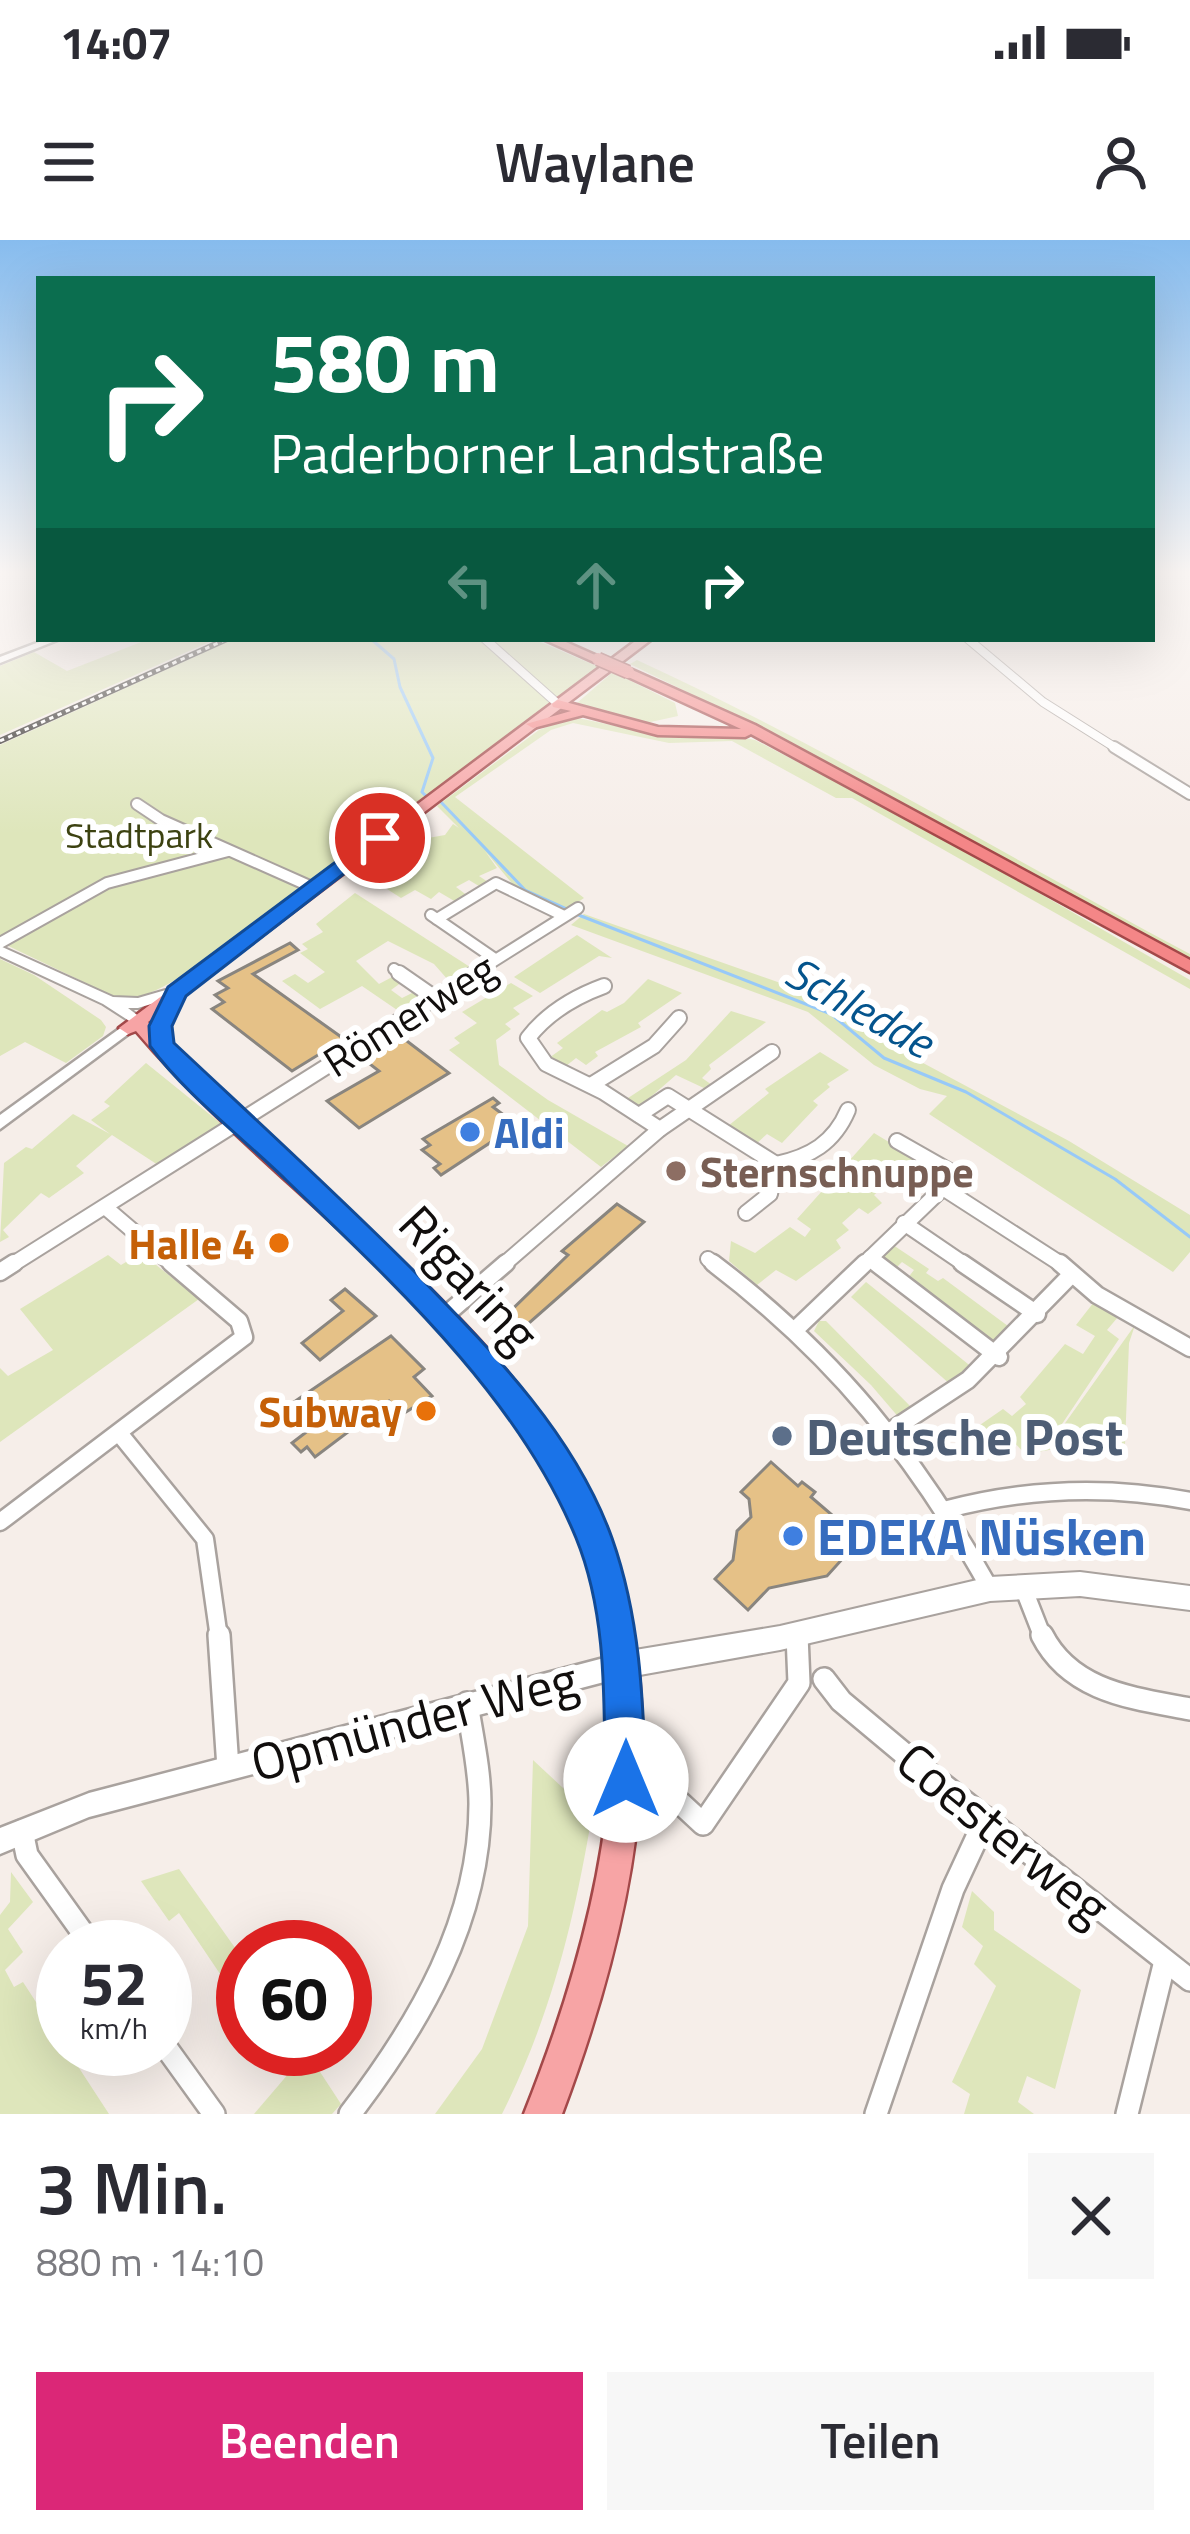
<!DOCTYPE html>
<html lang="de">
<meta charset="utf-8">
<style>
body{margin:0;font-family:"Titillium Web",sans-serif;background:#f7f7f7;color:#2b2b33;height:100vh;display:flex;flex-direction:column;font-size:45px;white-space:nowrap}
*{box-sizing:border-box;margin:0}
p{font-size:39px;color:#7c7c81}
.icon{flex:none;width:66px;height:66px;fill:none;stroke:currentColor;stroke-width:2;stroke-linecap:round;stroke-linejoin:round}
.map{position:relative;height:1874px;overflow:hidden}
.drawer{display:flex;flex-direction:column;background:#fff;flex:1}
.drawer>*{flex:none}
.banner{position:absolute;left:36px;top:36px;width:1119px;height:366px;border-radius:0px;box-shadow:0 12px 48px #0002;background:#0b6e4f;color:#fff;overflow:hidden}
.speed{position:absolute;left:36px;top:1680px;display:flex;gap:24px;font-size:60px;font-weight:700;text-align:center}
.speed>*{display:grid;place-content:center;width:156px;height:156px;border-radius:50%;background:#fff;box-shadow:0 12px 48px #0002;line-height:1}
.speed small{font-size:30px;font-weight:400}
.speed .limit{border:18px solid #d22;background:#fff;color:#111}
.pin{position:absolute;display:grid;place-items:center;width:102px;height:102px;color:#fff;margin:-51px;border:6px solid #fff;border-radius:50%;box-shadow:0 3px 12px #0007}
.me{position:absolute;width:132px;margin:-66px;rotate:0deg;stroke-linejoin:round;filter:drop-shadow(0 0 9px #0008)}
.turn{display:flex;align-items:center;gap:42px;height:252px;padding:0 36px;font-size:54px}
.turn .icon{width:156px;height:156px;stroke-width:2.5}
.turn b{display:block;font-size:84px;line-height:102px}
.lanes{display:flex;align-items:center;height:114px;padding:0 36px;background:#0003;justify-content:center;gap:60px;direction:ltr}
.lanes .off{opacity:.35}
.round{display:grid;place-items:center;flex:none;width:126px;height:126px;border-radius:0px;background:#f7f7f7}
.headline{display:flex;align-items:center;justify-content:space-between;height:204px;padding:0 36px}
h1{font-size:72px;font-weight:600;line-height:90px}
.primary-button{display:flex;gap:24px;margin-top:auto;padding:24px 36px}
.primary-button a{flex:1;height:138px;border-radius:0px;background:#db2777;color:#fff;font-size:48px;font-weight:600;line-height:138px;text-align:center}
.primary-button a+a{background:#f7f7f7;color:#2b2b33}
.status{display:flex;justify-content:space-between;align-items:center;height:84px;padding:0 60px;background:#fff;direction:ltr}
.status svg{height:33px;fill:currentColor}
header{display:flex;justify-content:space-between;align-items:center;height:156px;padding:0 36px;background:#fff;font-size:54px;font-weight:600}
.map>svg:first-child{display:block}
.green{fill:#dee6bb}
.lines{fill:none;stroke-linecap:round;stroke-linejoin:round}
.stream{stroke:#97c9f8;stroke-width:3}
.building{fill:#e5c187;stroke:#89857f;stroke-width:3}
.minor-far4-casing{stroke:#a9a29e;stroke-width:10}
.minor-far3-casing{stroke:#a9a29e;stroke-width:14}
.minor-far2-casing{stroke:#a9a29e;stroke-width:18}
.minor-far1-casing{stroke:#a9a29e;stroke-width:21}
.minor-casing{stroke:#a9a29e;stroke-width:26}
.tertiary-casing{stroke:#a9a29e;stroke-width:5}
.secondary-casing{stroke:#a9a29e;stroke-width:4}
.primary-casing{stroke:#a34849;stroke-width:5}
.trunk-casing{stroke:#a34849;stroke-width:5}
.minor-far4{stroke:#fff;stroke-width:8}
.minor-far3{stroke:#fff;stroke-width:10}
.minor-far2{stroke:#fff;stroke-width:14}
.minor-far1{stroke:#fff;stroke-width:16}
.minor{stroke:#fff;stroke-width:21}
.tertiary{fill:#fff;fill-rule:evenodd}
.secondary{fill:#fff;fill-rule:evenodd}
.primary{fill:#f7a4a5;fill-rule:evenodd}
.trunk{fill:#f48687;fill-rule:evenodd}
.rail-casing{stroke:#2b2826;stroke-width:6}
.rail{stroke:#fff;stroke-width:3;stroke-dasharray:4.5;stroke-linecap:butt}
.trunk-bridge-casing{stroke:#a34849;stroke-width:15;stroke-linecap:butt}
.trunk-bridge{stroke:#f48687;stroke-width:12}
.route{fill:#1a73e8;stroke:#114b97;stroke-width:3}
.shop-dot{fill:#3f7fe0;stroke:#fff;stroke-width:4.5}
.education-dot{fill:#8d6e63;stroke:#fff;stroke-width:4.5}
.food-dot{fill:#e8710a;stroke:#fff;stroke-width:4.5}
.service-dot{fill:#5c6f8a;stroke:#fff;stroke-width:4.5}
.labels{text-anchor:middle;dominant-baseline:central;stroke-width:12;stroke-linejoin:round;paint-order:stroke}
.far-park-label{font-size:36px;fill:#3c4211;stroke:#fff}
.street-label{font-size:42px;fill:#110e0d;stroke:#fff}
.shop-label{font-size:42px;font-weight:bold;fill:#366cbe;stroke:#fff;text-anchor:start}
.education-label{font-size:42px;font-weight:bold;fill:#785e54;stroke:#fff;text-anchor:start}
.food-label{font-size:42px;font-weight:bold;fill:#c56008;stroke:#fff;text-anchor:end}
.water-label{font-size:45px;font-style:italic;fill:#04548d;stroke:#fff}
.near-street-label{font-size:51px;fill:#110e0d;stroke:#fff}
.near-service-label{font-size:51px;font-weight:bold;fill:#4e5e75;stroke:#fff;text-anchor:start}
.near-shop-label{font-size:51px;font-weight:bold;fill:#366cbe;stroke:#fff;text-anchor:start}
</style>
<div class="status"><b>14:07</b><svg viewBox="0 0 49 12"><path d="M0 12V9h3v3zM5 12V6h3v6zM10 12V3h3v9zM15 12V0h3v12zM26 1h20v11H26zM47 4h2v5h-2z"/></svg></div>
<header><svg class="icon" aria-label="menu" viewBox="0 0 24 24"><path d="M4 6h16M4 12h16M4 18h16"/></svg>Waylane<svg class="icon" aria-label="person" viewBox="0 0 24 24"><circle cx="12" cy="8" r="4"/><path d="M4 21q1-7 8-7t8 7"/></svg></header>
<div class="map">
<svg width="1190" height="1874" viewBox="0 0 1190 1874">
<rect width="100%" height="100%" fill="#f6eee9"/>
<!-- green -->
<g class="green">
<polygon points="149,399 216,399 0,495 0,426 34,412 67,431"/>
<path d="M234 399H533L599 427 192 730C167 744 144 762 115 757L0 702V505Z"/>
<path d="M637 420C826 507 1006 616 1190 714V719L779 497 630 424Z"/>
<polygon points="613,432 675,463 678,476 646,483 577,463"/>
<polygon points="573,477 654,494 713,492 755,500 933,592 1190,740 1190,749 852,558 836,558 732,501 669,503 573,483 551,490 455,557 584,658 563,672 520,653 485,611 497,628 479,636 491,644 482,648 469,640 456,647 468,656 456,662 439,652 431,659 415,650 401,658 387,649 397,640 386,633 428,598 445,595 453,584 459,588 437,566 539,490"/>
<polygon points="355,653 470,727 449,741 434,724 388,701 356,721 379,744 394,736 402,742 391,750 402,758 416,751 425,757 400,772 362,746 320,769 282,741 295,734 308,743 325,732 300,713 308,709 302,704 323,692 316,684"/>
<polygon points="584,674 829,760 910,816 1069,901 1190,975 1190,1012 1173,1032 929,874 947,856 920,849 874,825 808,772 571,685"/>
<polygon points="577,695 612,718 599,716 540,753 514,737"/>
<polygon points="0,719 34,735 101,780 106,787 103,796 66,823 25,802 0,816"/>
<polygon points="648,739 682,753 638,783 641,787 595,812 598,816 586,825 576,818 561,830 546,820 563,808 557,803 602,770 607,772 624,763"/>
<polygon points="511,743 533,756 513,768 520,774 505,784 511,789 496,800 499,825 548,860 628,906 601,927 449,810 460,803 454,798 477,783 462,772"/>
<polygon points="731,771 766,782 709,825 711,829 702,838 715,847 708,850 676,835 638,868 625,860 686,820"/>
<polygon points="820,812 849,830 827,844 830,847 813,861 818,865 782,903 767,894 755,905 728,886 769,853 765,849"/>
<polygon points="146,823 224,886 158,925 112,895 76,926 84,933 49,958 41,953 3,990 9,997 0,1002 4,923 26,907 32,909 73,874 110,894 91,880 110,866 104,862"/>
<polygon points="874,893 917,919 874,955 882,963 868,974 859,968 842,983 849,990 836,1000 841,1008 796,1041 776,1030 757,1045 729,1021 731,1001 755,1013 790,987 805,997 811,989 797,979"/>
<polygon points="893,1005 929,1029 926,1033 938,1041 943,1038 1012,1089 995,1108 907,1039 914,1030 902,1022 894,1030 880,1018"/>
<polygon points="141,1013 199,1059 0,1202 0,1128 8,1136 53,1110 20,1069 108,1015 121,1025"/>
<polygon points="866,1042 973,1128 951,1145 851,1057"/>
<polygon points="1094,1062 1118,1077 1107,1090 1119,1099 1060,1187 1123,1206 1122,1218 1067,1207 1025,1214 1011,1199 1001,1204 1003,1210 988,1215 979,1203 985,1196 977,1187 1003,1169 1012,1176 1026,1164 1020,1157 1065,1104 1083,1114 1095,1096 1076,1085"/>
<polygon points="819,1081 826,1081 912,1168 901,1180 871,1145 814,1091"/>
<polygon points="1135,1085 1129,1103 1125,1204 1063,1186"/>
<path d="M533 1520 592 1575C574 1682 551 1776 502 1874H435L482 1809 528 1686Z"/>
<polygon points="179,1629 243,1719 243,1768 179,1673 169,1681 141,1641"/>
<polygon points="11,1632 33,1662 8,1689 23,1712 5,1730 14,1747 23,1742 109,1874 0,1874 0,1675 10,1662"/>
<polygon points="972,1651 994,1672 994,1690 1081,1750 1055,1849 1027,1836 1018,1862 1034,1874 964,1874 970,1854 952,1842 996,1746 974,1724 983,1706 962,1687"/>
<polygon points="307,1812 341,1864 332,1874 254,1874"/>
</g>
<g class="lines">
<!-- stream -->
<g class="stream">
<polyline points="371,399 394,419 400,447 433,518 422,552 427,557"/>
<polyline points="440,561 525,650 567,669"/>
<polyline points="576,674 831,774 884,818 966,852 1115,939 1190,997"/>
</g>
</g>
<!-- building -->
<g class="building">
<polygon points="290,703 298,710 253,734 344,799 292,831 212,769 224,762 215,755 228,748 218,741"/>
<polygon points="399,795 449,833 359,888 327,861 379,831 362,818"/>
<polygon points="493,858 499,863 493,867 517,885 441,935 434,928 440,924 422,910 430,905 423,899"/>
<polygon points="617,964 644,982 512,1098 496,1085 568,1015 562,1011"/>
<polygon points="345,1049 376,1076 320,1120 302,1103 343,1071 331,1060"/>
<polygon points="391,1096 424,1129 414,1137 432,1156 401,1175 389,1161 315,1217 307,1207 301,1212 292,1203 309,1190 288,1166"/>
<polygon points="771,1222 798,1246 802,1242 815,1252 811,1257 846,1287 854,1306 827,1336 769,1348 748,1370 715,1339 733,1320 737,1291 751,1277 749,1259 741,1252"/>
</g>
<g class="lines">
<!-- minor-far4 casing -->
<g class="minor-far4-casing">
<g id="minor-far4">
<polyline points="485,399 558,464"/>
<polyline points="968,399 1043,462 1119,510"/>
</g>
</g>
<!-- minor-far3 casing -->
<g class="minor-far3-casing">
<g id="minor-far3">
<polyline points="1114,507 1190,554"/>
<polyline points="137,564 161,580 314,648"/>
<polyline points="431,675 495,719"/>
<polyline points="437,679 496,643 564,676"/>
<polyline points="0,703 107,643 228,611"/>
<polyline points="394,729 404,736"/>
<polyline points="470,736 578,668"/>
</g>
</g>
<!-- minor-far2 casing -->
<g class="minor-far2-casing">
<g id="minor-far2">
<polyline points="399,733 435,758"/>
<path d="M604 746C574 757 548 772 528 798L546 824 603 852 660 889"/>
<polyline points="591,845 654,806 679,778"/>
<polyline points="639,875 668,856 776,924 770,954 746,973"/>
<polyline points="897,901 955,934 943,948 1064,1026"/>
<path d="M776 924C810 917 834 903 848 870"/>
<polyline points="105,967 174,1026"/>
<polyline points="904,983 967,1026"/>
<polyline points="870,1018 880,1026"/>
<polyline points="708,1019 717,1026"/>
<polyline points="10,1026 475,733"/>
<polyline points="502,1026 660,889 772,812"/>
<polyline points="862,1026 943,948"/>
</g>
</g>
<!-- minor-far1 casing -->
<g class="minor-far1-casing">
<g id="minor-far1">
<path d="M713 1023C835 1116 915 1215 990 1349"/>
<polyline points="876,1023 999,1117"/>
<polyline points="962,1023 1037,1074"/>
<polyline points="1060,1023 1097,1055 1190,1108"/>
<polyline points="0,1032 14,1023"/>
<polyline points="441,1079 506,1023"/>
<polyline points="797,1088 865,1023"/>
<polyline points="892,1190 968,1140 1072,1034"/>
<polyline points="119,1193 205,1299 219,1398"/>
<path d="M944 1270C1026 1248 1107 1245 1190 1261"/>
<polyline points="0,1282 244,1097 239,1081 171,1023"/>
<polyline points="1023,1347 1043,1398"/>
</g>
</g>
<!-- minor casing -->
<g class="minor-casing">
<g id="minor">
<polyline points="219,1395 228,1528"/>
<path d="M1042 1395C1071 1452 1133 1458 1190 1469"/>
<polyline points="824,1439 841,1461 908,1517 1190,1740"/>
<polyline points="662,1546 703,1584 799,1443 797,1395"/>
<polyline points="22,1591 27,1615 93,1707"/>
<polyline points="165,1806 214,1874"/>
<path d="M350 1874C419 1784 480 1681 480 1564 480 1530 472 1496 467 1463"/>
<polyline points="876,1874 953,1649 986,1578"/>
<polyline points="1127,1874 1165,1721"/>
</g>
</g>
<!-- tertiary casing -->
<g class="tertiary-casing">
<g id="tertiary">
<polygon points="47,399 60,399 0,423 0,417"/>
<polygon points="126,784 131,786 133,789 131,792 0,889 0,875"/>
<polygon points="623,1413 631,1417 635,1425 631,1433 623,1437 89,1577 0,1614 0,1588 89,1553"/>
</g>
</g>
<!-- secondary casing -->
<g class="secondary-casing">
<g id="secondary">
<polygon points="0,706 113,757 138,758 176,747 184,752 181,755 138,768 128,768 145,781 137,786 103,764 0,716"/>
<polygon points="1080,1332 1190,1346 1190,1370 1080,1356 990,1361 780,1410 623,1438 614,1434 610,1425 614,1416 623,1412 780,1386 990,1337"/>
</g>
</g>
<!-- primary casing -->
<g class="primary-casing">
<path id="primary" d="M638 399H652L148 782C228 872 326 946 412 1031 466 1084 519 1139 559 1202 693 1411 643 1658 562 1874H524C606 1668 661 1431 546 1226 507 1158 451 1099 396 1044 311 958 214 883 136 791L128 794 119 788Z"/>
</g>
<!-- trunk casing -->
<g class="trunk-casing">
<g id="trunk">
<polygon points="543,399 559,399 604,419 594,422"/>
<polygon points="628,428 755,485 1190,720 1190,732 751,494 745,497 658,495 583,475 533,488 526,484 571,471 553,467 552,464 558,460 658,487 741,489 624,435 624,429"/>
</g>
</g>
<!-- minor-far4 -->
<use href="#minor-far4" class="minor-far4"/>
<!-- minor-far3 -->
<use href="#minor-far3" class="minor-far3"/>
<!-- minor-far2 -->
<use href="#minor-far2" class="minor-far2"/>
<!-- minor-far1 -->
<use href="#minor-far1" class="minor-far1"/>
<!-- minor -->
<use href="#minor" class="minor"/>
<!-- tertiary -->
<use href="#tertiary" class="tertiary"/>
<!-- secondary -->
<use href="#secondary" class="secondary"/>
<!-- primary -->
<use href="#primary" class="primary"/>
<!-- trunk -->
<use href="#trunk" class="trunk"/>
<!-- rail casing -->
<g class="rail-casing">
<polyline id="rail" points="0,501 227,399"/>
</g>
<!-- rail -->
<use href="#rail" class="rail"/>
<!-- trunk-bridge casing -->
<g class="trunk-bridge-casing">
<polyline id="trunk-bridge" points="598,419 628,432"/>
</g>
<!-- trunk-bridge -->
<use href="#trunk-bridge" class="trunk-bridge"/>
</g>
<!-- sky -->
<linearGradient id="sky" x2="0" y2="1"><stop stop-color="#87bcee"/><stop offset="0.56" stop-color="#fbf7f5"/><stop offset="1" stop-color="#fbf7f5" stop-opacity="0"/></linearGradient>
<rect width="1190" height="594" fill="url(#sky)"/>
<!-- route -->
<path class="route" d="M373 594 390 598 186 756 172 786 174 803C254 878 335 952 412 1029 489 1108 574 1192 612 1298 640 1377 643 1457 646 1540L640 1555 626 1561 611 1555 605 1540C604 1459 607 1374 576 1298 518 1157 394 1044 286 940 244 899 184 853 150 806L149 786 168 747Z"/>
<!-- markers -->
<g class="shop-dot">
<circle cx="470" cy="892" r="12"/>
<circle cx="793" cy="1296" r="12"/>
</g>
<circle class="education-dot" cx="676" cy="931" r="12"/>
<g class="food-dot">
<circle cx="279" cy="1003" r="12"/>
<circle cx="426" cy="1171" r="12"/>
</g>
<circle class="service-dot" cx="782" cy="1196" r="12"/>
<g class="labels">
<!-- far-park labels -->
<g class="far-park-label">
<text x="139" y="594">Stadtpark</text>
</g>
<!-- street labels -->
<g class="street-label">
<text transform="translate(409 774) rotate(-32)">Römerweg</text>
</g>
<!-- shop labels -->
<g class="shop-label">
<text x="494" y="892">Aldi</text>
</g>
<!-- education labels -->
<g class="education-label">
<text x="700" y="931">Sternschnuppe</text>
</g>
<!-- food labels -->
<g class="food-label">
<text x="255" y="1003">Halle 4</text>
<text x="402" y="1171">Subway</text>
</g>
<!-- water labels -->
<g class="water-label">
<text transform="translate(860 766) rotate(29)">Schledde</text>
</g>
<!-- near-street labels -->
<g class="near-street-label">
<text transform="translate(470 1038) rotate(47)">Rigaring</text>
<text transform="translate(414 1480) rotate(-15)">Opmünder Weg</text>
<text transform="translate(1004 1593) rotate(39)">Coesterweg</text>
</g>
<!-- near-service labels -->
<g class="near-service-label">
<text x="806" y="1196">Deutsche Post</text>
</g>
<!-- near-shop labels -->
<g class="near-shop-label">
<text x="817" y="1296">EDEKA Nüsken</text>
</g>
</g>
</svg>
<div class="speed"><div>52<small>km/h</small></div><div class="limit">60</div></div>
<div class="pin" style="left:380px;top:598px;background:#d93025"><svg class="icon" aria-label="arrive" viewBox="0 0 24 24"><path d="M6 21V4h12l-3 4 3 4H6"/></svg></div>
<svg class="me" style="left:626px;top:1540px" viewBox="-20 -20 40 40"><circle r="19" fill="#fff"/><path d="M0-13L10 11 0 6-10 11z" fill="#1a73e8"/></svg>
<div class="banner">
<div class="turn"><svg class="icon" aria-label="right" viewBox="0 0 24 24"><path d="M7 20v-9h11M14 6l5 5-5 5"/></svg><div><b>580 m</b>Paderborner Landstraße</div></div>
<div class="lanes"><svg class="icon off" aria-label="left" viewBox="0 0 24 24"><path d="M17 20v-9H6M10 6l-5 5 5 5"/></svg><svg class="icon off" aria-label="ahead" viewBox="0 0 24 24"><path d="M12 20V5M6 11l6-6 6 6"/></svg><svg class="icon" aria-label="right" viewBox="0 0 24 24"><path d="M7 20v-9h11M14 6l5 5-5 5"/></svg></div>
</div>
</div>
<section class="drawer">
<div class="headline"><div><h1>3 Min.</h1><p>880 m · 14:10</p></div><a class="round"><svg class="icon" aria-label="close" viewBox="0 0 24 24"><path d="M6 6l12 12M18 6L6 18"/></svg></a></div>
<div class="primary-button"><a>Beenden</a><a>Teilen</a></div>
</section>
